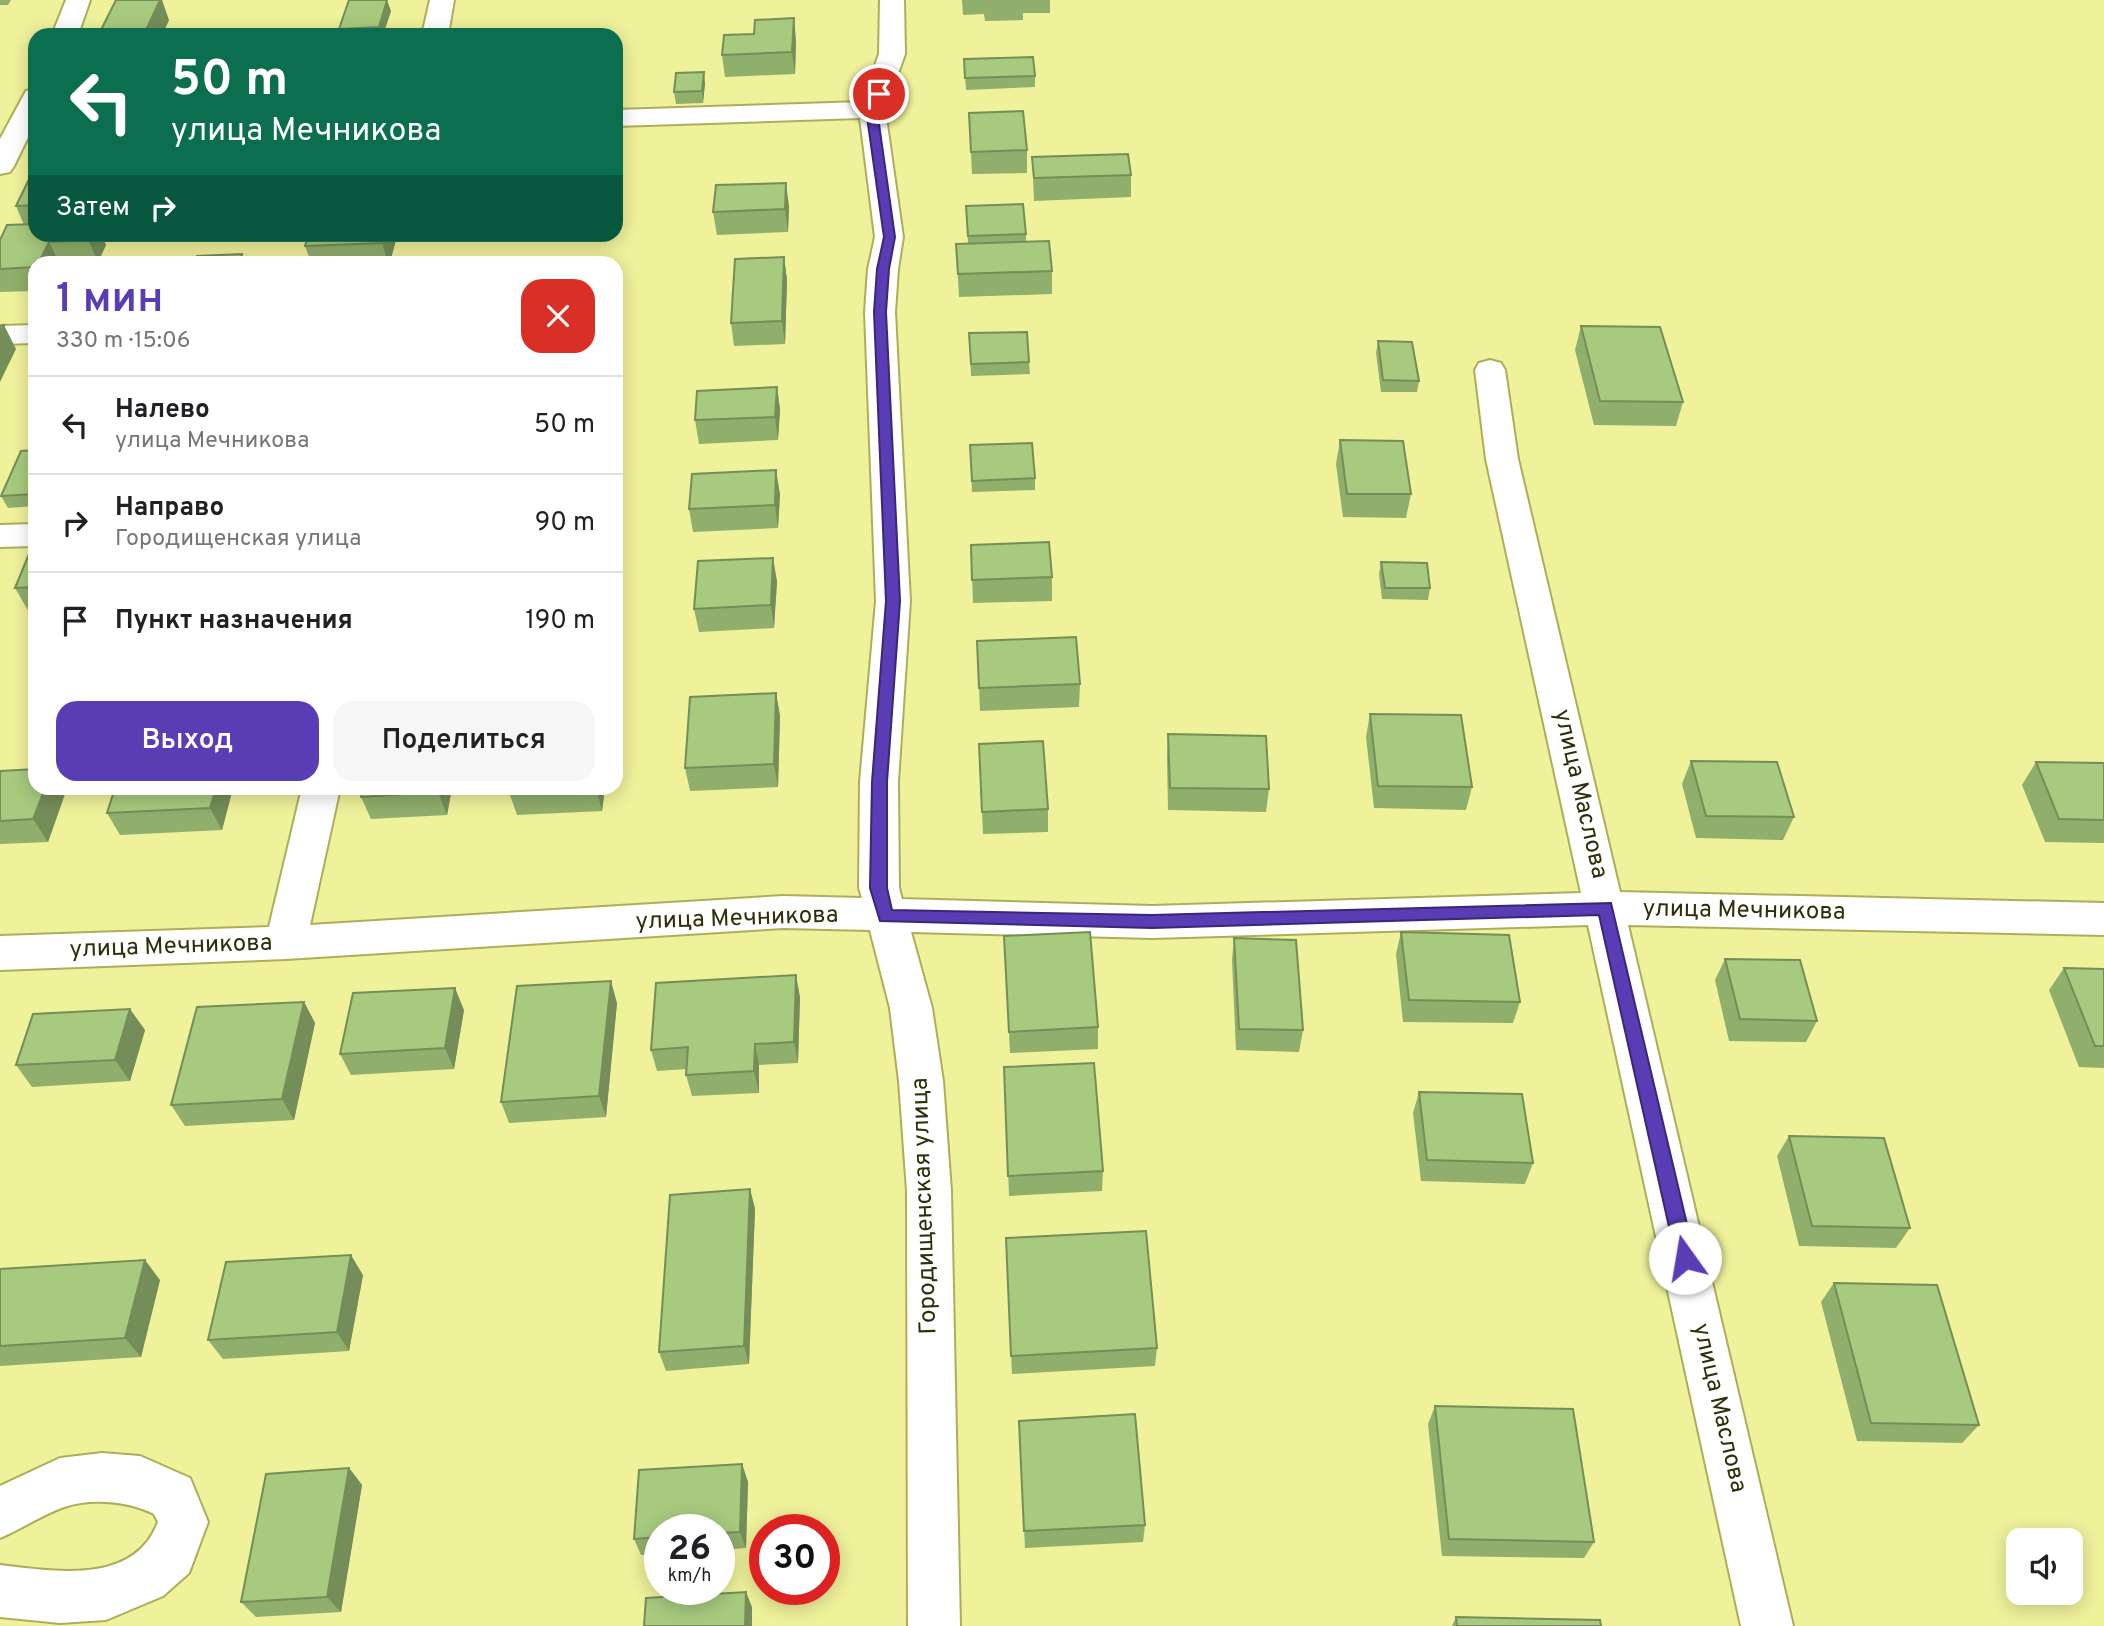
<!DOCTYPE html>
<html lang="ru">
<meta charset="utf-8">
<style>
body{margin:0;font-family:Overpass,sans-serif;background:#f6f6f6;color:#202124;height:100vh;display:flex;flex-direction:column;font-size:26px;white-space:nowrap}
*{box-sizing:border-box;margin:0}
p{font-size:23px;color:#757577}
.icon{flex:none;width:38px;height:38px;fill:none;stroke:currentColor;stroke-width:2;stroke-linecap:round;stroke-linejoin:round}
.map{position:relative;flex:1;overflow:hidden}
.sheet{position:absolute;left:28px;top:256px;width:595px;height:539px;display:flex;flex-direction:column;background:#fff;border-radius:21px;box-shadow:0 4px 18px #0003}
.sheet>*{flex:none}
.guide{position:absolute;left:28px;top:28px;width:595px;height:214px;border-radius:21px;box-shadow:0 4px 18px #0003;background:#0b6e4f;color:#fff;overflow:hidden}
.controls{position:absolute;left:2006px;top:1528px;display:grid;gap:14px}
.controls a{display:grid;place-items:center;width:77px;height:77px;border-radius:14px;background:#fff;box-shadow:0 4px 18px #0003;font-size:35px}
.speed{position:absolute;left:644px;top:1514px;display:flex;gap:14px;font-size:35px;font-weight:700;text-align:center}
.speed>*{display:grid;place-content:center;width:91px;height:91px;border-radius:50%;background:#fff;box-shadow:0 4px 18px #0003;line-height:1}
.speed small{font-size:18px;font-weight:400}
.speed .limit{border:10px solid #d22;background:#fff;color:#111}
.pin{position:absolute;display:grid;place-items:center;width:60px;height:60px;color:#fff;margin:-30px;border:4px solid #fff;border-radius:50%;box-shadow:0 2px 7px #0007}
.me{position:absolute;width:77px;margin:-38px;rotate:347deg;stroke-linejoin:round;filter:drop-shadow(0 0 5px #0008)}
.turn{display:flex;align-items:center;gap:24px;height:147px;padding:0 28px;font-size:32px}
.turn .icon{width:91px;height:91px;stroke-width:2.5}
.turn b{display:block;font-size:49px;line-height:60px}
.then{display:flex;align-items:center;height:66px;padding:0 28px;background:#0003;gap:14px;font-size:26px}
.round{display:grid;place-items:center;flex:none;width:74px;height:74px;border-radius:21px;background:#f6f6f6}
.overview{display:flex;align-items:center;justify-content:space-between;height:119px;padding:0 28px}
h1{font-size:42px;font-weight:600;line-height:52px;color:#5a3cb4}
.action{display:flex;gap:14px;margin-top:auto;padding:14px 28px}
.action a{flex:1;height:80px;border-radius:21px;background:#5a3cb4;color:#fff;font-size:28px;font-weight:600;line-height:80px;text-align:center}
.action a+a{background:#f6f6f6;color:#202124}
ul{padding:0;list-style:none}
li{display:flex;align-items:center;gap:21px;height:98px;padding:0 28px;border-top:2px solid #e0e0e0}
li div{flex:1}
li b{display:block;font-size:26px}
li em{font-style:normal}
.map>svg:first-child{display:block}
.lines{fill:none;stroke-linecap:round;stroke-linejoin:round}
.minor-casing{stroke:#aeae5a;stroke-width:4}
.minor{fill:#fff;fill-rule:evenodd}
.wall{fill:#90ae6c}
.shaded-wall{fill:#758d58}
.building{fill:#a7ca7e;stroke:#758d58;stroke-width:2}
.route{fill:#5a3cb4;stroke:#3a2775;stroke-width:2}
.labels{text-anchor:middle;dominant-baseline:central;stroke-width:6;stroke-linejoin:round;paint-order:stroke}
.street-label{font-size:24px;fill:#2e2e09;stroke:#fff}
</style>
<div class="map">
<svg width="2104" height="1626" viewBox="0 0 2104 1626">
<rect width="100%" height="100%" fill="#f0f19b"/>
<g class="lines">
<!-- minor casing -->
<g class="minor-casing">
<g id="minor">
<polygon points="66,0 90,0 78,35 52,35"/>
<polygon points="430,0 454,0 448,35 422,35"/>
<polygon points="880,0 904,0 905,54 885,110 903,237 898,269 895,312 910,601 898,782 899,888 902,899 1152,906 1581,893 1486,459 1475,370 1479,363 1490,360 1501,363 1505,370 1518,459 1620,892 2104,903 2104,935 1628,925 1793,1626 1741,1626 1588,925 1152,938 911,932 932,1008 943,1081 951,1191 960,1626 908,1626 907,1191 899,1081 890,1008 870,930 783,928 286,959 0,970 0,936 269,927 302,788 340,788 310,925 783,896 862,898 859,888 860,782 876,601 865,312 868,269 875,237 860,118 616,126 616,110 862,102 879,54"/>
<polygon points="35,89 35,123 14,166 10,172 0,174 0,139 26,91"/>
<polygon points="35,325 35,343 0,344 0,326"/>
<polygon points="35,524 35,546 0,547 0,525"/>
<path d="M102 1453 140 1456 190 1478 208 1522 189 1573 163 1596 106 1620 60 1623 0 1617V1565C54 1571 134 1586 158 1522L154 1514C128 1501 92 1498 64 1507 42 1515 21 1529 0 1538V1486L60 1458Z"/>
</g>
</g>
<!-- minor -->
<use href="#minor" class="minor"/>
</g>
<!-- wall -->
<g class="wall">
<polygon points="0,0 11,0 8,5 0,5"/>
<polygon points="962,0 1050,0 1050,13 1023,13 1023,20 985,21 984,14 963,15"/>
<polygon points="391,11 383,35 340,35 339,29"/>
<polygon points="169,20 162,35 101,35 100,32"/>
<polygon points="796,40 795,74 725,77 722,55"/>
<polygon points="964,59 1035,76 1035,87 966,90"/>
<polygon points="705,83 703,103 676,104 674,92"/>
<polygon points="969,113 1027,150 1027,173 972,174"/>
<polygon points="1032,157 1131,175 1131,197 1034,201"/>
<polygon points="35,167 35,234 101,234 106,245 98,262 35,262 35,291 0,292 0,240 24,225 16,206"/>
<polygon points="789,206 788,232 717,235 713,212"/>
<polygon points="966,206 1026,234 1026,242 1052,271 1052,294 959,297 956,244 968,243"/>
<polygon points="309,234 394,234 396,240 390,262 311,262 305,246"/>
<polygon points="784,257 787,280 785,344 734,346 731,323"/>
<polygon points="1581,326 1683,402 1676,426 1594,425 1575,350"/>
<polygon points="969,333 1029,362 1030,374 971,376"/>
<polygon points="1378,341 1419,381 1417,392 1381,392 1376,353"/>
<polygon points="777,387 780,410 778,440 699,444 695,420"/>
<polygon points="1340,440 1411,494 1406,518 1343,517 1336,464"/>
<polygon points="970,445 1035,478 1035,490 972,492"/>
<polygon points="35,450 35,506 8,508 1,496"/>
<polygon points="780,494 778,528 693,532 689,509"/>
<polygon points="971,545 1052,577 1052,601 973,603"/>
<polygon points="35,549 35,611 29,612 15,588"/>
<polygon points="1381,562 1430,588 1428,600 1382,599 1379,574"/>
<polygon points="777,581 774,628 699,632 694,609"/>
<polygon points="977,641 1080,684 1079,707 980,711"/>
<polygon points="776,693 780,716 778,787 690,791 685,768"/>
<polygon points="1370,714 1472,787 1466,810 1374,808 1366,737"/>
<polygon points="1168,734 1269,789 1266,812 1168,810 1167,757"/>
<polygon points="979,744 1048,809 1048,832 983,834"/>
<polygon points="1691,761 1794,817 1783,840 1696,838 1682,784"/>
<polygon points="2036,762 2104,763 2104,843 2045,842 2022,785"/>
<polygon points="0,771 35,788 64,788 66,791 48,842 0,844"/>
<polygon points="233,788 222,830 120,835 107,813"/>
<polygon points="363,788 452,788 447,815 371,819 361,797"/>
<polygon points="605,788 602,811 517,815 509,792"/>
<polygon points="1401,932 1520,1002 1513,1023 1403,1022 1396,954"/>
<polygon points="1004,936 1098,1027 1098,1049 1010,1053"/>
<polygon points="1234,938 1303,1030 1299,1052 1236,1050 1232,960"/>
<polygon points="1725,959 1817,1021 1806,1042 1729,1041 1715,980"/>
<polygon points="2064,968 2104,969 2104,1068 2079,1067 2049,990"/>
<polygon points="800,997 798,1063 759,1065 759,1093 692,1096 686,1075 687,1069 657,1071 651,1050"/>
<polygon points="304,1002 315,1023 294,1120 185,1126 171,1105"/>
<polygon points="617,1003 606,1117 509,1123 501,1102"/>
<polygon points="464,1010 454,1069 351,1075 340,1054"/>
<polygon points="145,1030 130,1081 32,1087 16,1065"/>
<polygon points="1004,1067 1103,1171 1102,1191 1009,1196"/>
<polygon points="1419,1092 1533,1163 1525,1184 1421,1181 1413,1113"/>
<polygon points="1789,1136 1910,1228 1896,1248 1799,1246 1777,1156"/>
<polygon points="750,1189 755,1209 749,1364 666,1371 659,1352"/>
<polygon points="1006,1238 1157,1348 1155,1366 1012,1374"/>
<polygon points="0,1269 160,1280 141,1357 0,1366"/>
<polygon points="363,1275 349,1351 223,1359 208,1340"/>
<polygon points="1834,1283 1979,1425 1962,1443 1857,1441 1821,1302"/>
<polygon points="1435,1406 1594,1542 1584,1558 1442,1556 1428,1424"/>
<polygon points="1019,1421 1145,1525 1143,1542 1025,1548"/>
<polygon points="742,1464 748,1482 746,1548 719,1550 719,1530 660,1530 660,1554 641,1555 634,1539"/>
<polygon points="349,1468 362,1485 341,1612 256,1617 241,1602"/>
<polygon points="1456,1617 1601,1626 1452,1626"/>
</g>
<!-- shaded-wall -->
<g class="shaded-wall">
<polygon points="160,0 162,0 169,20 162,35 148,35 146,30"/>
<polygon points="387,0 391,11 383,35 381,35 379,27"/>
<polygon points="794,18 796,40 795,74 792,52"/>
<polygon points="704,72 705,83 703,103 702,91"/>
<polygon points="786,183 789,206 788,232 785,209"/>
<polygon points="90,234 101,234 106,245 98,262 88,240"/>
<polygon points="384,234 394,234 396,240 390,262 388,262 382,243"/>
<polygon points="49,242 59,262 39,262"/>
<polygon points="242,254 245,262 239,262"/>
<polygon points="784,257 787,280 785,344 782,321"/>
<polygon points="4,325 16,349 0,382 0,334"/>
<polygon points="777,387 780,410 778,440 775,417"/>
<polygon points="776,470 780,494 778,528 775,505"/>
<polygon points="773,558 777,581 774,628 771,605"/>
<polygon points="776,693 780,716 778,787 774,764"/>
<polygon points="45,788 64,788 66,791 48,842 33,819"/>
<polygon points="216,788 233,788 222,830 210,808"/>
<polygon points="439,788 452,788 447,815 438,792"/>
<polygon points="596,788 605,788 602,811"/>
<polygon points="796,975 800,997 798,1063 794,1042"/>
<polygon points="611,981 617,1003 606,1117 599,1096"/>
<polygon points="455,988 464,1010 454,1069 445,1048"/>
<polygon points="304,1002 315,1023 294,1120 282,1099"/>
<polygon points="130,1009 145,1030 130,1081 115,1060"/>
<polygon points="755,1044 759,1065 759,1093 754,1071"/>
<polygon points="750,1189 755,1209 749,1364 744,1346"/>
<polygon points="351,1255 363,1275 349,1351 337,1332"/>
<polygon points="145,1260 160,1280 141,1357 125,1338"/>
<polygon points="742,1464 748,1482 746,1548 740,1532"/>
<polygon points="349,1468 362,1485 341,1612 327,1597"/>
<polygon points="746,1592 752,1607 752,1626 745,1626"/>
</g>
<!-- building -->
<g class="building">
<polygon points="116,0 160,0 146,30 100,32"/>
<polygon points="349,0 387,0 379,27 339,29"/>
<polygon points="794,18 792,52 722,55 724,35 754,34 755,20"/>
<polygon points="1033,57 1035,76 965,78 964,59"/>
<polygon points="704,72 702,91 674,92 676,73"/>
<polygon points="1023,111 1027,150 971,152 969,113"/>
<polygon points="1128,154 1131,175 1034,178 1032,157"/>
<polygon points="35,167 35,205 16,206"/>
<polygon points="786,183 785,209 713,212 716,185"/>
<polygon points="1023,204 1026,234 968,236 966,206"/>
<polygon points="35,224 35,234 90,234 88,240 49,242 39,262 35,262 35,267 0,269 0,240 7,225"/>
<polygon points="309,234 384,234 382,243 305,246"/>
<polygon points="1049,241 1052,271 958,274 956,244"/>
<polygon points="242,254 239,262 194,262 197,256"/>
<polygon points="784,257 782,321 731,323 735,259"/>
<polygon points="4,325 0,334 0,326"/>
<polygon points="1581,326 1660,327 1683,402 1600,401"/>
<polygon points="1027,332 1029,362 971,364 969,333"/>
<polygon points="1378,341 1412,342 1419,381 1383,380"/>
<polygon points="777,387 775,417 695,420 697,391"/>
<polygon points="1340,440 1403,441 1411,494 1347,494"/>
<polygon points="1032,443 1035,478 972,481 970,445"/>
<polygon points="35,450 35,494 1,496 21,451"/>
<polygon points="776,470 775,505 689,509 692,474"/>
<polygon points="1049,542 1052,577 972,580 971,545"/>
<polygon points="31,549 35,549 35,587 15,588"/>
<polygon points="773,558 771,605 694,609 698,561"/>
<polygon points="1381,562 1427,563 1430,588 1385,588"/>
<polygon points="1076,637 1080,684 979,688 977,641"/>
<polygon points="776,693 774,764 685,768 690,697"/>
<polygon points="1370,714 1461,715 1472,787 1378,786"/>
<polygon points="1168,734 1266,736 1269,789 1170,788"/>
<polygon points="1043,741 1048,809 982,812 979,744"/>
<polygon points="1691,761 1777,762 1794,817 1706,816"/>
<polygon points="2036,762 2104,763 2104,820 2059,819"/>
<polygon points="35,769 35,788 45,788 33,819 0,821 0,771"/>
<polygon points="115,788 216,788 210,808 107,813"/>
<polygon points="363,788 439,788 438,792 361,797"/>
<polygon points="510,788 596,788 509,792"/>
<polygon points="1090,932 1098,1027 1009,1032 1004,936"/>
<polygon points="1401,932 1509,935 1520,1002 1409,1000"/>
<polygon points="1234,938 1296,940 1303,1030 1239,1029"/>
<polygon points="1725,959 1800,960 1817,1021 1740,1019"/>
<polygon points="2064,968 2104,969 2104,1046 2095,1046"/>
<polygon points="796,975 794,1042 755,1044 754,1071 686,1075 688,1047 651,1050 656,983"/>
<polygon points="611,981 599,1096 501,1102 517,986"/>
<polygon points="455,988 445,1048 340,1054 353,993"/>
<polygon points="304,1002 282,1099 171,1105 197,1007"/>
<polygon points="130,1009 115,1060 16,1065 33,1014"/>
<polygon points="1094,1063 1103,1171 1008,1176 1004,1067"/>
<polygon points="1419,1092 1522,1094 1533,1163 1427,1160"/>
<polygon points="1789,1136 1884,1138 1910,1228 1812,1226"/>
<polygon points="750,1189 744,1346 659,1352 670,1195"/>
<polygon points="1146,1231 1157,1348 1011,1356 1006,1238"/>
<polygon points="351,1255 337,1332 208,1340 226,1262"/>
<polygon points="145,1260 125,1338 0,1346 0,1269"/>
<polygon points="1834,1283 1937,1285 1979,1425 1871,1423"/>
<polygon points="1435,1406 1573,1409 1594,1542 1449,1539"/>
<polygon points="1135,1414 1145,1525 1024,1531 1019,1421"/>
<polygon points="742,1464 740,1532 719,1533 719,1530 660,1530 660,1537 634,1539 639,1470"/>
<polygon points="349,1468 327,1597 241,1602 266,1474"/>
<polygon points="746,1592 745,1626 644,1626 646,1598"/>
<polygon points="1456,1617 1600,1620 1601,1626 1457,1626"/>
</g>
<!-- route -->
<polygon class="route" points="875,91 884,94 877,110 895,237 889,269 886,312 900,601 887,782 887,888 892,910 1152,915 1611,903 1695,1258 1692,1264 1685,1267 1678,1264 1676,1258 1599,915 1152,928 880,921 870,888 872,782 886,601 874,312 877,269 884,237 866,110"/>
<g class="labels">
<!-- street labels -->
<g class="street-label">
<text transform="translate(1580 794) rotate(77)">улица Маслова</text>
<text transform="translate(1744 911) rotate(1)">улица Мечникова</text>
<text transform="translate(737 919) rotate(-2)">улица Мечникова</text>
<text transform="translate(171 947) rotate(-2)">улица Мечникова</text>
<text transform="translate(925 1206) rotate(-92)">Городищенская улица</text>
<text transform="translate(1719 1408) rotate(77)">улица Маслова</text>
</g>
</g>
</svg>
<div class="controls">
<a><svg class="icon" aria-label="sound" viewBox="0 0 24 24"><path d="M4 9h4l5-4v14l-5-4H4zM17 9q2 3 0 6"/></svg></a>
</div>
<div class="speed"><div>26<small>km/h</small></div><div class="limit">30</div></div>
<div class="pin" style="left:879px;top:94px;background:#d93025"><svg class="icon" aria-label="arrive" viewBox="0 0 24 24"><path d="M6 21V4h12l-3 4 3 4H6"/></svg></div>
<svg class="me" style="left:1685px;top:1258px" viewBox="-20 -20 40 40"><circle r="19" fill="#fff"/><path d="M0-13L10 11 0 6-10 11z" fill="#5a3cb4"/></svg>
<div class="guide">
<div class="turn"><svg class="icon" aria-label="left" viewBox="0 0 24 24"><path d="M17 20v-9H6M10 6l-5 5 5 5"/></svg><div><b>50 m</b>улица Мечникова</div></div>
<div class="then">Затем<svg class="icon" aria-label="right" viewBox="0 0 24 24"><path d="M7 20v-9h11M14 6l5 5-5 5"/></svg></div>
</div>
<section class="sheet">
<div class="overview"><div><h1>1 мин</h1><p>330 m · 15:06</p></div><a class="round" style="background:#d93025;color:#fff"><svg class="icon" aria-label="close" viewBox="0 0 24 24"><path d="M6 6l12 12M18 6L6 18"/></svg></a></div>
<ul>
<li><svg class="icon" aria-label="left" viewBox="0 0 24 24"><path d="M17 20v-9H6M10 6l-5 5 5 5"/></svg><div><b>Налево</b><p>улица Мечникова</p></div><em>50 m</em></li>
<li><svg class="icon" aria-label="right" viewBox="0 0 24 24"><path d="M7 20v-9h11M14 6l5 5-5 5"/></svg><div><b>Направо</b><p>Городищенская улица</p></div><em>90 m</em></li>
<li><svg class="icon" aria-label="arrive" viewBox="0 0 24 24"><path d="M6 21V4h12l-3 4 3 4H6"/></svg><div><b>Пункт назначения</b></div><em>190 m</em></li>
</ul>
<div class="action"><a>Выход</a><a>Поделиться</a></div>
</section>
</div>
